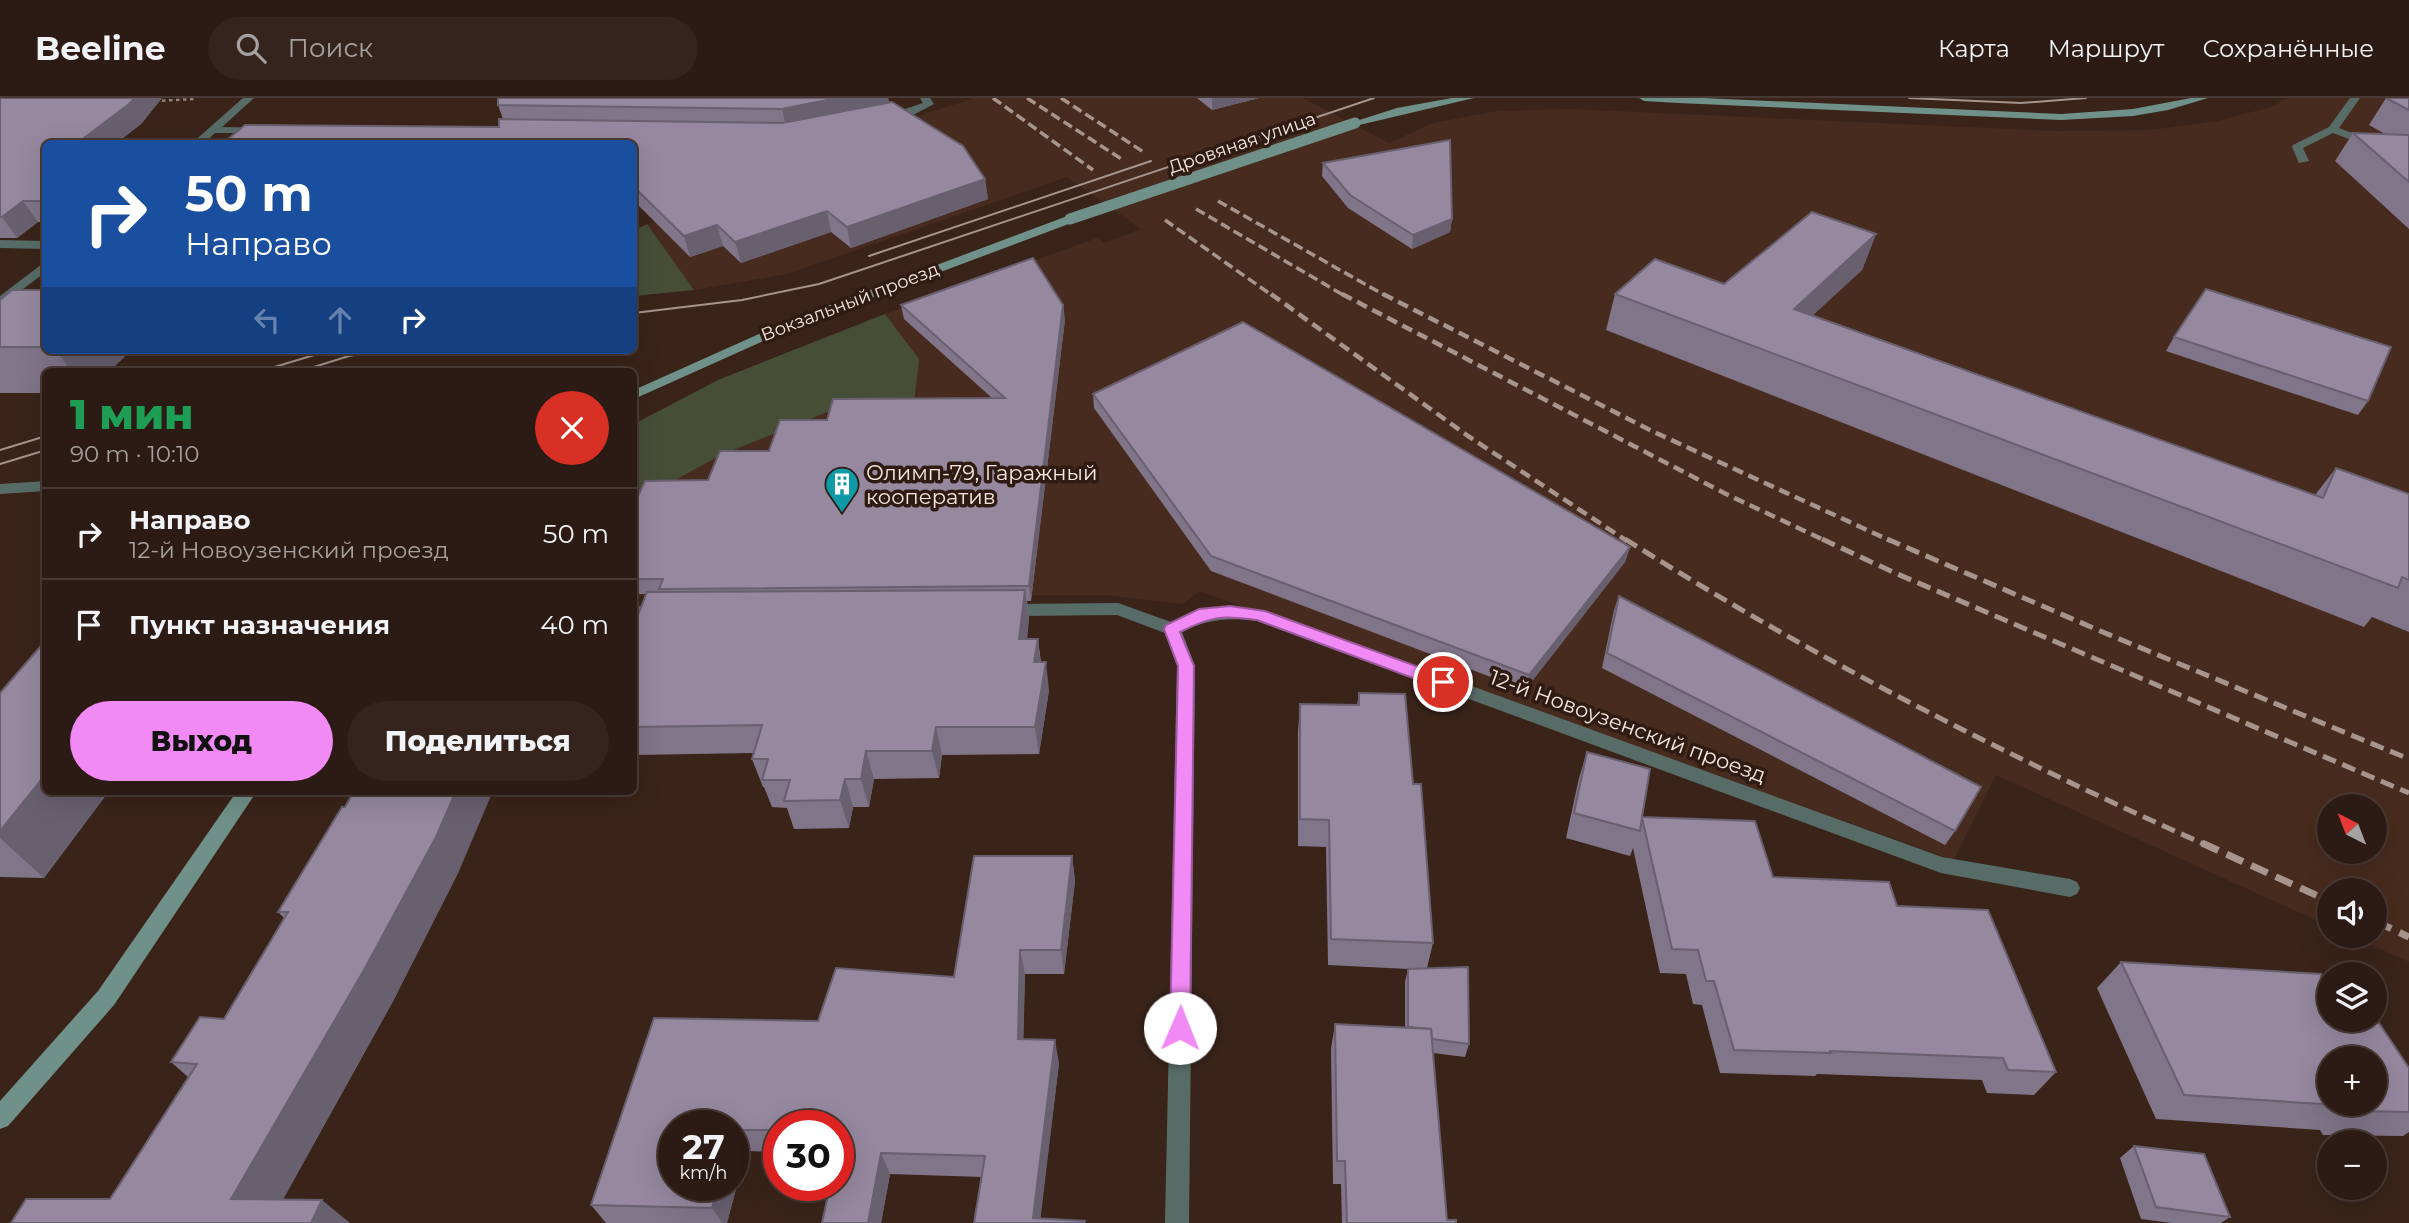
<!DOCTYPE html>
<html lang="ru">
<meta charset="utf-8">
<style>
body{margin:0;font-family:Montserrat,sans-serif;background:#34241d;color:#f1f3f6;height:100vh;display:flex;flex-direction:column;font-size:26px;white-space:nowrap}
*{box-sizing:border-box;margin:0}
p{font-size:23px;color:#a6a1a0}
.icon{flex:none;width:38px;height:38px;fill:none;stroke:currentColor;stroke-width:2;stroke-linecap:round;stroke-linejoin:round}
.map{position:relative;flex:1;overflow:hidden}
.side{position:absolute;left:42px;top:270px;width:595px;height:427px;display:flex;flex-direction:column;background:#2c1b14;border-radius:10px;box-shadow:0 7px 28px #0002,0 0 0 2px #483934}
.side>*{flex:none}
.banner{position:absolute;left:42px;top:42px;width:595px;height:214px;border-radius:10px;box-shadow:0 7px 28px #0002,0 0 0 2px #483934;background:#1a4fa0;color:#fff;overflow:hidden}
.needle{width:46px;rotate:318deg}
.controls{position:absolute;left:2317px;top:696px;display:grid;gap:14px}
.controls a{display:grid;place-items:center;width:70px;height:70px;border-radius:50%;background:#2c1b14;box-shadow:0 7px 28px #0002,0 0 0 2px #483934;font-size:35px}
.speed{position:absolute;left:658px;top:1012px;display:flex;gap:14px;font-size:35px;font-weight:700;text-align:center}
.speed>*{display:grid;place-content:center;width:91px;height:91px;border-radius:50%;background:#2c1b14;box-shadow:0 7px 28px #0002,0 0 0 2px #483934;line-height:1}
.speed small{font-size:18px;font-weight:400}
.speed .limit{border:10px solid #d22;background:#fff;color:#111}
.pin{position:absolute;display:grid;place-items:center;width:60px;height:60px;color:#fff;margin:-30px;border:4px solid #fff;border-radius:50%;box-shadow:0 2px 7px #0007}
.me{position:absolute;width:77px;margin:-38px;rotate:1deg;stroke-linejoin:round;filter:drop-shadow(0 0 5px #0008)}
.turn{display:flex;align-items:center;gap:24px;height:147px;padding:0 28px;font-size:32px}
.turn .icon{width:91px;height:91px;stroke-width:2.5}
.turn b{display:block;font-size:49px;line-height:60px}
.lanes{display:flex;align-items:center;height:66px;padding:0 28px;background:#0003;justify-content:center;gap:35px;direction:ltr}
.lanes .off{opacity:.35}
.round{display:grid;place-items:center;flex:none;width:74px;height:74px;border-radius:37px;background:#34241d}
.summary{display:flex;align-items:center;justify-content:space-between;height:119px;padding:0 28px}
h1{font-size:42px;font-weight:800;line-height:52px;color:#1e9e55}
.action{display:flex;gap:14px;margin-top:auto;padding:14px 28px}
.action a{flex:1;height:80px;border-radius:42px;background:#f18af4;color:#111;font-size:28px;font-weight:800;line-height:80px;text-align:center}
.action a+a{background:#34241d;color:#f1f3f6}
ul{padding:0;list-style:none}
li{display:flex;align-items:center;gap:21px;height:91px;padding:0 28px;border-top:2px solid #483934}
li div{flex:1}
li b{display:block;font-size:26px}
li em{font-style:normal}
header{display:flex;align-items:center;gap:42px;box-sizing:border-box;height:98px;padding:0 35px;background:#2c1b14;border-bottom:2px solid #483934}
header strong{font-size:33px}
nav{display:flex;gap:38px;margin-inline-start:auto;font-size:24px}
.search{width:490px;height:63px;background:#34241d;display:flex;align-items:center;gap:18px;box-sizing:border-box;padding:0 24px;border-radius:38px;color:#a6a1a0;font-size:26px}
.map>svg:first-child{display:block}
.built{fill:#472b1e;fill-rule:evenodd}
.green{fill:#474e36}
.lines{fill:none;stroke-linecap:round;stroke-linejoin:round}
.path{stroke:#948179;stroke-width:2.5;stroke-dasharray:3.5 3.5;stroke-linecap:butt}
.lane{fill:#586c67;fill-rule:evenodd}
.street{fill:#586c67;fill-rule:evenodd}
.secondary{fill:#709189;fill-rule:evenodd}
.tram{stroke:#a6948d;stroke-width:2}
.rail-far3{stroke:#a6948d;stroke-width:3.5;stroke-dasharray:10 4.5;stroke-linecap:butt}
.rail-far2{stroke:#a6948d;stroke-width:4.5;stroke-dasharray:11 6;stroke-linecap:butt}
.rail-far1{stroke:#a6948d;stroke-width:5;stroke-dasharray:14 7;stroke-linecap:butt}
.rail{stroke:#a6948d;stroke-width:7;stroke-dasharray:18 9;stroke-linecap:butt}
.secondary-bridge{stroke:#709189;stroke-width:11}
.wall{fill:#807589}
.shaded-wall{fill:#685f6f}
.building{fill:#95889f;stroke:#685f6f;stroke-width:2;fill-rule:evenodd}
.route{fill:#f18af4;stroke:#9d5a9f;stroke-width:2}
.labels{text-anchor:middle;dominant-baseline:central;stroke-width:7;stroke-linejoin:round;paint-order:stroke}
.far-street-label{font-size:18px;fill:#f6e7e1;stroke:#2f1b11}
.poi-label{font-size:21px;fill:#f6e7e1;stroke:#2f1b11;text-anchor:start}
.street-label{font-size:21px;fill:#f6e7e1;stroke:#2f1b11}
</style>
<header>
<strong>Beeline</strong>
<div class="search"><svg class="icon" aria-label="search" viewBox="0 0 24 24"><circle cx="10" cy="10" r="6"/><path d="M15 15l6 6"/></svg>Поиск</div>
<nav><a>Карта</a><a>Маршрут</a><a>Сохранённые</a></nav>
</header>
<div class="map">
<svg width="2409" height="1125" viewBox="0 0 2409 1125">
<rect width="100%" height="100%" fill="#3a241a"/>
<!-- built -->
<path class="built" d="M968 0H1303L1389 45 1433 25 1497 13 1570 11 2055 33 2151 32 2217 23 2271 9 2289 0H2409V864L2352 838H2375V793H2329V828L1996 677 1954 762 1199 493 1183 506 1104 497 634 498V429L648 397 721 357 830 313 919 261 885 216 1097 140 1104 145 1141 131 1067 79 787 176 694 192 647 126 754 90 914 19 972 1ZM2329 709H2375V754H2329Z"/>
<!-- green -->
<g class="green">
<polygon points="647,126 694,192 634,198 634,132"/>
<polygon points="885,216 919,261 914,305 830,313 721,357 648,397 634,429 634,326 718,282"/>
</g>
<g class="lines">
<!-- path -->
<polyline class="path" points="155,3 195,1"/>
<!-- lane -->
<g class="lane">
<polygon points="2350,0 2360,0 2339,30 2409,57 2409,64 2333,35 2303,50 2309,63 2299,65 2292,49 2293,47 2329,29"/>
<polygon points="46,383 46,393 0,396 0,386"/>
</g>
<!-- street -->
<g class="street">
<polygon points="243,0 254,0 222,29 262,30 266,31 266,35 215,35 203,46 191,46"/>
<polygon points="920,0 930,0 934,6 913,17 886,22 881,19 923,5"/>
<polygon points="0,142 46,143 46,151 0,150"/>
<polygon points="46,163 46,174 0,208 0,198"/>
<path d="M1118 505 1171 524 1214 510 1265 513 1942 759 2070 781 2077 784 2080 790 2077 796 2070 799 1941 775 1257 523C1229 519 1207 521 1182 534L1195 568 1189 1125H1165L1177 568 1165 535 1117 517 1005 518 997 512 1005 506Z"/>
<polygon points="634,508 662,508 670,514 662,520 634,520"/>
</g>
<!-- secondary -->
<g class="secondary">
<polygon points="1452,0 1474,0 1355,28 1350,25 1397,10"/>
<polygon points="1639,0 1703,0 2061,16 2133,11 2191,0 2208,0 2168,12 2133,18 2061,22 1678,5 1644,3"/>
<polygon points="1070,117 1076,121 1074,124 799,227 634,301 634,292 790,222"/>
<polygon points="237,693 257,693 114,907 8,1028 0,1031 0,1003 98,893"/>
</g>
<!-- tram -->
<g class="tram">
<polyline points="1909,0 2021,5 2086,0"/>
<polyline points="869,158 1151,63"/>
<polyline points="634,215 742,202 819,186 1374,0"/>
<polyline points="261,273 331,252"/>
<polyline points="301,273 349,258 382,252"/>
<polyline points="0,352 46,338"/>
<polyline points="0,366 46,352"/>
</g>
<!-- rail-far3 -->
<g class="rail-far3">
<polyline points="993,0 1093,72"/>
<polyline points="1027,0 1123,62"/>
<polyline points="1061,0 1145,55"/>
<polyline points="1218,103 1386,198"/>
<polyline points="1196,111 1345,198"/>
<polyline points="1165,122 1273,198"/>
</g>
<!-- rail-far2 -->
<g class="rail-far2">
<polyline points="1271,196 1468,338 1627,443"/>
<polyline points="1342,196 1726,396 1826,443"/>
<polyline points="1383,196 1654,334 1891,443"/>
</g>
<!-- rail-far1 -->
<g class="rail-far1">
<path d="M1625 441C1810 558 2006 658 2206 747"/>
<polyline points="1822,441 1895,475 2409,695"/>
<polyline points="1887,441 2105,535 2409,661"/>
</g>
<!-- rail -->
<g class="rail">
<polyline points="2202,745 2329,803"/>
<polyline points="2375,823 2409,839"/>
</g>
<!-- secondary-bridge -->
<polyline class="secondary-bridge" points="1070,121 1355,25"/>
</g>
<!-- wall -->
<g class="wall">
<polygon points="0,0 162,0 141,26 115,46 46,46 46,124 38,124 17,140 0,140"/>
<polygon points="888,0 889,4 985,81 988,101 851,150 831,134 741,165 723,148 690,159 634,103 634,46 499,29 503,21 498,7"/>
<polygon points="1197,0 1259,0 1212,12"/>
<polygon points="2386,0 2409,0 2409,131 2335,63 2353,35 2385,36 2369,27"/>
<polygon points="1323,65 1452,121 1450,134 1412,151 1348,110 1322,78"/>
<polygon points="1876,136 1862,172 1813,217 2315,397 2336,370 2409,396 2409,534 2372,519 2364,529 1606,232 1615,196 1724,186"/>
<polygon points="46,192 46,252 131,252 110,273 46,273 46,295 0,295 0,202"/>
<polygon points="901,207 1065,221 1031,503 1027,503 1029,520 1027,541 1038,541 1041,564 1049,592 1039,656 942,657 939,680 874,681 869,709 853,709 849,730 794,731 787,710 772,709 764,689 763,689 752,661 754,655 634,657 634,527 646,496 634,496 634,407 708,382 769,353 992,300 904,221"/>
<polygon points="2174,239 2368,303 2358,317 2166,253"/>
<polygon points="1093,296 1630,449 1625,464 1525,592 1211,473 1094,310"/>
<polygon points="1619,498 1955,733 1945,747 1602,570 1614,512"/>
<polygon points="0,595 46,693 109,693 44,780 0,779"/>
<polygon points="1359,595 1413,686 1433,845 1427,870 1469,946 1465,959 1433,955 1447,1122 1456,1125 1342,1125 1341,1086 1333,1086 1331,951 1335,926 1405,929 1405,884 1408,871 1328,867 1326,749 1298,748 1298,633 1300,606 1357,607"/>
<polygon points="1587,654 1642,719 1773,779 1897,808 2056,974 2034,997 1987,995 1982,982 1817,976 1815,978 1720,975 1702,907 1693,906 1686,876 1660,875 1633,750 1630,758 1566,740 1579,680"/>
<polygon points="345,709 459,773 392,905 283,1101 110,1101 188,979 171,964 224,921 284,820 278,814"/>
<polygon points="1072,758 1075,783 1064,876 1025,876 1023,941 1059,965 1040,1120 974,1125 982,1079 890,1076 881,1125 822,1125 838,1087 838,1027 779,1027 779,1054 746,1053 727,1125 606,1125 591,1107 818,923 954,879"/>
<polygon points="2121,864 2319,898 2409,970 2409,1034 2403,1038 2323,1037 2320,1032 2156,1021 2097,890"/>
<polygon points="2134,1048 2230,1119 2221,1125 2172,1125 2141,1121 2120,1060"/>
</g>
<!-- shaded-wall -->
<g class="shaded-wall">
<polygon points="135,0 162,0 141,26 115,46 76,46"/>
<polygon points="837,0 888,0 890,12 787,33 782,11"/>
<polygon points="1212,0 1259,0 1212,12"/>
<polygon points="985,81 988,101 851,150 847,129"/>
<polygon points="23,103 38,124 17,140 2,119"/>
<polygon points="827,113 831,134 741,165 735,144"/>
<polygon points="1452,121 1450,134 1412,151 1413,137"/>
<polygon points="717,127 723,148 690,159 684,138"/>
<polygon points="1876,136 1862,172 1780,247 1794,211"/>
<polygon points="1063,207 1065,221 1031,503 1029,488"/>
<polygon points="56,252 131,252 110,273 71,273"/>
<polygon points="1630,449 1625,464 1525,592 1529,577"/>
<polygon points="1025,492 1029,520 1023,569 1019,541"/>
<polygon points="1038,541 1041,569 1034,564"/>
<polygon points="1046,564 1049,592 1039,656 1035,629"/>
<polygon points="936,629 942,657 939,680 932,653"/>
<polygon points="866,653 874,681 869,709 861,681"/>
<polygon points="46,676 46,693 109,693 44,780 0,740 0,733"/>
<polygon points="845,681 853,709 849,730 840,702"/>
<polygon points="456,693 493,693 459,773 392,905 270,1125 231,1101"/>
<polygon points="1072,758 1075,783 1064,876 1061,852"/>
<polygon points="1020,852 1025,876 1023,964 1018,941"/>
<polygon points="1055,942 1059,965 1040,1125 1033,1120"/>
<polygon points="733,1032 746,1053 727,1125 722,1125 712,1110 718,1087 733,1087"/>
<polygon points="881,1055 890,1076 881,1125 868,1125"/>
<polygon points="322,1102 350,1125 311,1125"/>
</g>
<!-- building -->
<g class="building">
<polygon points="0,0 135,0 129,6 76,46 46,46 46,103 23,103 2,119 0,119"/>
<polygon points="498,0 837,0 782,11 498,7"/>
<polygon points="2386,0 2409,0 2409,12"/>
<polygon points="892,4 963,48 985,81 847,129 827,113 735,144 717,127 684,138 634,89 634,46 222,46 245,27 499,29 499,21 782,25"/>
<polygon points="2353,35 2409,37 2409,84"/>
<polygon points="1450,42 1452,121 1413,137 1350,97 1323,65"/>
<polygon points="1812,114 1876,136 1794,211 2323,400 2336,370 2409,396 2409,482 2402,479 2398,490 1615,196 1655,161 1724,186"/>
<polygon points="1033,160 1063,207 1029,488 659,491 663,481 634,481 634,407 645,383 708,382 720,353 769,353 780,322 827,322 833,301 1005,300 901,207"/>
<polygon points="2206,191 2391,249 2368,303 2174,239"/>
<polygon points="12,192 46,192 46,249 0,249 0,202"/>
<polygon points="1243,224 1630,449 1529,577 1211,458 1093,296"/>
<polygon points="279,271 384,271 383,273 278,273"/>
<polygon points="1025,492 1019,541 1038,541 1034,564 1046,564 1035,629 936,629 932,653 866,653 861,681 845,681 840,702 784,703 790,682 762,682 768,661 752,661 762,627 634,629 634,527 647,494"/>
<polygon points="1619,498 1981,689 1955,733 1607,555"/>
<polygon points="46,542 46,676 0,733 0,595"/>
<polygon points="1359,595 1405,596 1413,686 1421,686 1433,845 1331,841 1329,722 1300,721 1300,606 1359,607"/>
<polygon points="1587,654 1650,671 1642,719 1755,723 1773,779 1889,784 1897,808 1988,812 2056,974 2008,972 2003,960 1830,953 1831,955 1734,952 1714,883 1706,883 1698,852 1672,851 1642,720 1640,733 1574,715"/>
<polygon points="354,693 456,693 436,739 364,872 231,1101 322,1102 311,1125 11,1125 26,1101 110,1101 197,966 171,964 200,919 224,921 288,814 278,814 342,709 345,709"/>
<polygon points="974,758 1072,758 1061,852 1020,852 1018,941 1055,942 1033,1120 1085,1123 1084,1125 974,1125 985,1058 881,1055 868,1125 822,1125 830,1087 838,1087 838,1050 842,1033 838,1033 838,1027 779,1027 779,1032 733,1032 733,1027 674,1027 674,1087 718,1087 712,1110 591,1107 654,920 818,923 836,870 954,879"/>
<path d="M2121 864 2321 876 2319 898H2329V922H2375V919L2409 970V1014L2356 1013 2353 1008 2184 997ZM2329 961H2375V1006H2329Z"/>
<polygon points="1468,869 1469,946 1432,941 1431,931 1408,929 1408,871"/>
<polygon points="1335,926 1431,931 1447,1122 1456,1122 1456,1125 1347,1125 1345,1063 1337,1063"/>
<polygon points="2134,1048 2204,1056 2230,1119 2156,1109"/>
</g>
<!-- route -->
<path class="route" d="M1230 508 1265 513 1449 580 1451 584 1449 589H1437L1257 522C1222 517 1212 518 1180 534L1194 568 1190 930 1187 937 1180 939 1173 937 1170 930 1178 568 1164 531 1166 527 1199 511Z"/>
<!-- icons -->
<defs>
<g id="building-pin" transform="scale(1.75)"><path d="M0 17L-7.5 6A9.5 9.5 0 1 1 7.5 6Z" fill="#0f9aa8" stroke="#2f1b11"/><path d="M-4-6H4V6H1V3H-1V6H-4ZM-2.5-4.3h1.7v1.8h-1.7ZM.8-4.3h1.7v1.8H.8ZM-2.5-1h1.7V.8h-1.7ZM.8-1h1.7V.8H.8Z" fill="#fff"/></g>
</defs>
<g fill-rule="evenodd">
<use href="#building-pin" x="842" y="386"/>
</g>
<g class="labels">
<!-- far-street labels -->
<g class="far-street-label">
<text transform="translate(1242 45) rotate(-19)">Дровяная улица</text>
<text transform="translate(850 204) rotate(-21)">Вокзальный проезд</text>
</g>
<!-- poi labels -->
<g class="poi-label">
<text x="866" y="374">Олимп-79, Гаражный<tspan x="866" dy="24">кооператив</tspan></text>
</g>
<!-- street labels -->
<g class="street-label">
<text transform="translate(1628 628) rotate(20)">12-й Новоузенский проезд</text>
</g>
</g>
</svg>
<div class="controls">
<a><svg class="needle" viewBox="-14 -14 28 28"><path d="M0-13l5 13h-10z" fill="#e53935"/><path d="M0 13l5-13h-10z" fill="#a6a1a0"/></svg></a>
<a><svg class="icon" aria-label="sound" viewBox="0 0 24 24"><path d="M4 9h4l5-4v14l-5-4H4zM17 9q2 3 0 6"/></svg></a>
<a><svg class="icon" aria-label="layers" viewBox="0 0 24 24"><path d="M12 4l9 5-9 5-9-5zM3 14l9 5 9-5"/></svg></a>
<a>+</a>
<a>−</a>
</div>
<div class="speed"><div>27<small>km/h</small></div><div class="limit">30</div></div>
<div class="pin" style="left:1443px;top:584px;background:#d93025"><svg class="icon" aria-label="arrive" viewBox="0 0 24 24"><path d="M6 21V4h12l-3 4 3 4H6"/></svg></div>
<svg class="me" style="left:1180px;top:930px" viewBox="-20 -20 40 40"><circle r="19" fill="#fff"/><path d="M0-13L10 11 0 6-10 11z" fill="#f18af4"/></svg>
<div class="banner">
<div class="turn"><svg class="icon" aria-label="right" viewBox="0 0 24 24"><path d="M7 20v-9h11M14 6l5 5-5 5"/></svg><div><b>50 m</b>Направо</div></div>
<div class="lanes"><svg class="icon off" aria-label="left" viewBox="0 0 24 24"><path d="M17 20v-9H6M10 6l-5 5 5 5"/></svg><svg class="icon off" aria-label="ahead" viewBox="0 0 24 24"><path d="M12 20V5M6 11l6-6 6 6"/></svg><svg class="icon" aria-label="right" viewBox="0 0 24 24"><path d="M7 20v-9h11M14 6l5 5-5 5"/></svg></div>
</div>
<section class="side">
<div class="summary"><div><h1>1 мин</h1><p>90 m · 10:10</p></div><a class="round" style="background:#d93025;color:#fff"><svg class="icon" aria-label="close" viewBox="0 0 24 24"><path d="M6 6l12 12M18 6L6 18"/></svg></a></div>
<ul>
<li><svg class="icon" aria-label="right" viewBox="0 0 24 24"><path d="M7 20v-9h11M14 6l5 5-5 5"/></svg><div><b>Направо</b><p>12-й Новоузенский проезд</p></div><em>50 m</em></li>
<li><svg class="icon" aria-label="arrive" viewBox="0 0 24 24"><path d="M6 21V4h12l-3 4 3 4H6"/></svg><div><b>Пункт назначения</b></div><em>40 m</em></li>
</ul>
<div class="action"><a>Выход</a><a>Поделиться</a></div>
</section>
</div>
